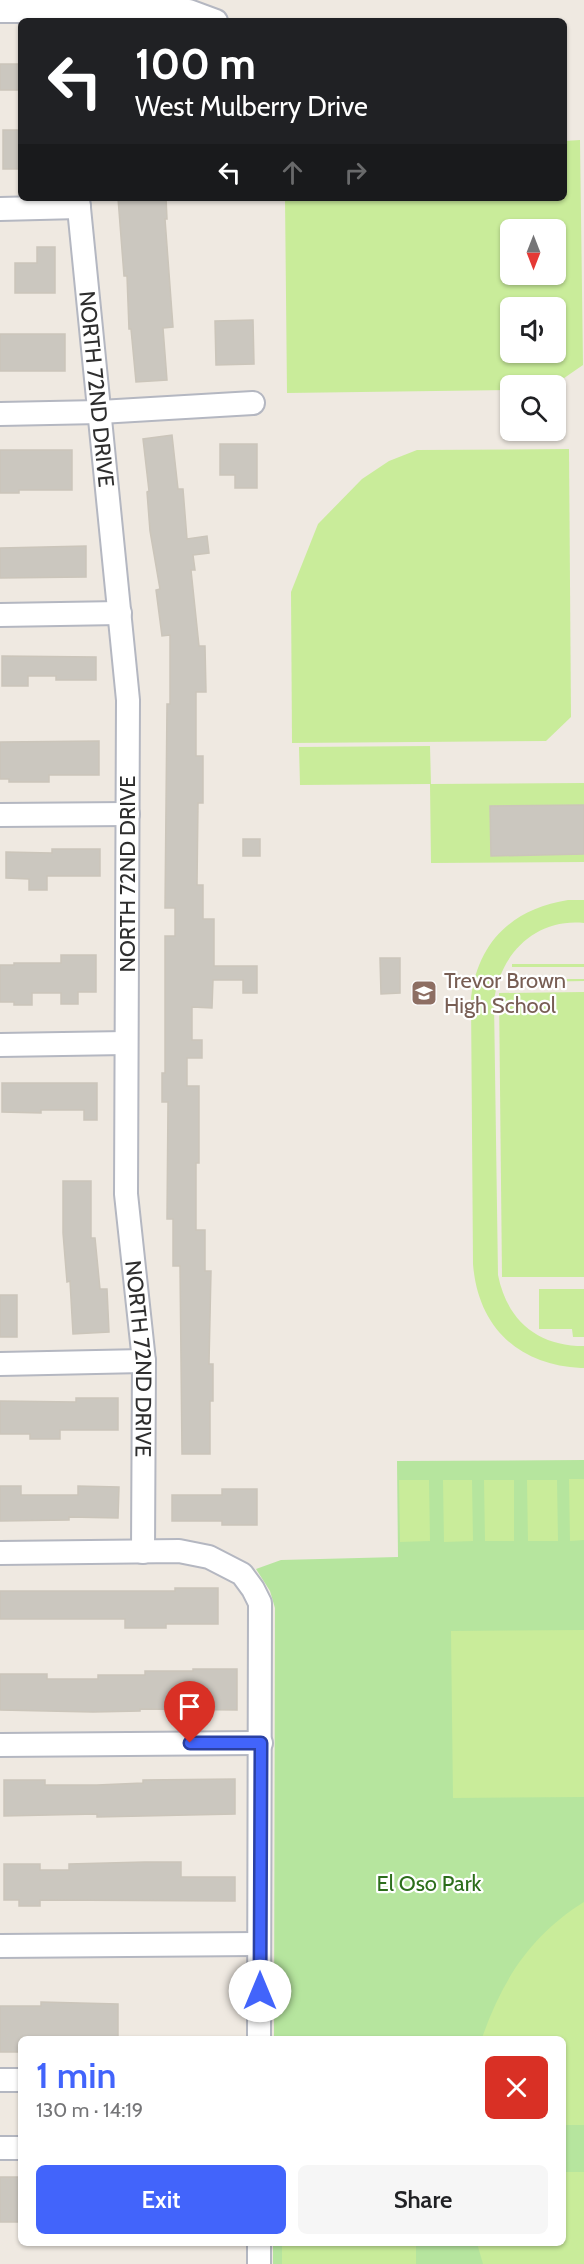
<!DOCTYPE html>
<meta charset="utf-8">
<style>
body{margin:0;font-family:Cabin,sans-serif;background:#f6f6f6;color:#202124;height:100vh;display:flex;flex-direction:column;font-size:22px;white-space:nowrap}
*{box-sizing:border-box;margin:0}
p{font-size:20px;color:#757577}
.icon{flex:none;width:33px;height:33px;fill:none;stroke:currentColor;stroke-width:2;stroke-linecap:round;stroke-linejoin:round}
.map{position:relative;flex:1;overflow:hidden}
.drawer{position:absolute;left:18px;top:2036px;width:548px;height:210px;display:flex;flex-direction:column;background:#fff;border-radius:9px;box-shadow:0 2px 4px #0004}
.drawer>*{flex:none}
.banner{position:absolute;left:18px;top:18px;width:549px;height:183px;border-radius:9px;box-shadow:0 2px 4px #0004;background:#202124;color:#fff;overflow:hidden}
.needle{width:39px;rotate:180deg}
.controls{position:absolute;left:500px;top:219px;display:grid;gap:12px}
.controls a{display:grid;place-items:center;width:66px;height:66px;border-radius:9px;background:#fff;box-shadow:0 2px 4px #0004;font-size:30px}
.pin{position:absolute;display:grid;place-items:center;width:51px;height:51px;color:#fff;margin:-62px -26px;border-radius:50% 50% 50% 0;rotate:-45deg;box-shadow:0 0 6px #0007}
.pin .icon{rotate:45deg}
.me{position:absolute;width:66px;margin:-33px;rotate:0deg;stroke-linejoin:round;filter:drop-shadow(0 0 4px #0008)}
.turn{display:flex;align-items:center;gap:21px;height:126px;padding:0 18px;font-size:27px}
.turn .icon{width:78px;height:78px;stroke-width:2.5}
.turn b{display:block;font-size:42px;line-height:51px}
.lanes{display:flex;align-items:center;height:57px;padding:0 18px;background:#0003;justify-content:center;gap:30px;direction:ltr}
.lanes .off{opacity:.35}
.round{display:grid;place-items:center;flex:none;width:63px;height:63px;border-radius:9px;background:#f6f6f6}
.overview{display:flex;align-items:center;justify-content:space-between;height:102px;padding:0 18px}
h1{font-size:36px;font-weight:600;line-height:45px;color:#4264fb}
.action{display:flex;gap:12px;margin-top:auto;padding:12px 18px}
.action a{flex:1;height:69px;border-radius:9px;background:#4264fb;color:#fff;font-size:24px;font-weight:600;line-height:69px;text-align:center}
.action a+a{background:#f6f6f6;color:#202124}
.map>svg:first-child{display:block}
.green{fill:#b6e59e}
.pitch{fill:#c9ec9a;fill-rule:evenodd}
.building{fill:#cbc7bf;stroke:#cbc5ba;stroke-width:1.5}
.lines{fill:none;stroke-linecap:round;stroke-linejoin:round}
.minor-casing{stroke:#b4b7c1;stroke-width:26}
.minor{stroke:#fff;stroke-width:22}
.route-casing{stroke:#2b41a3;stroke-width:15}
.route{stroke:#4264fb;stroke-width:10}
.labels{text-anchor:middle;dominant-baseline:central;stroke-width:4.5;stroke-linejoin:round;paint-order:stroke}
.street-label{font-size:22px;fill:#2e2e2e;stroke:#fff}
.education-label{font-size:22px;fill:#785e54;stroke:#fff;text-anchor:start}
.park-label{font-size:22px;fill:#2c6e1b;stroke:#fff}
</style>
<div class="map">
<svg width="584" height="2264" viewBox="0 0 584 2264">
<rect width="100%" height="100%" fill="#efe9e1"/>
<!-- green -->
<polygon class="green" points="584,1460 584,2264 273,2264 273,2243 562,2242 562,2038 274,2038 275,1608 270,1591 256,1569 281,1560 398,1557 397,1461"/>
<!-- pitch -->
<g class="pitch">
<path d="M580 140 583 365 554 385 510 386V390L287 393 285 198H564V141ZM510 230H555V274H510ZM510 308H555V352H510Z"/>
<polygon points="569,449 571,717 546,741 292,743 291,592 318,524 362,479 389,461 417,450"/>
<polygon points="430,746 431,784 584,783 584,862 431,863 430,784 300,785 299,747"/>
<path d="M568 900H584V923C535 918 499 955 494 1002L498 1275C507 1320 537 1346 584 1346V1368H581C518 1365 478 1327 473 1264L471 998C478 942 512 909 568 900Z"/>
<rect x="512" y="964" width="72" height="3"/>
<polygon points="533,979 584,979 584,981 533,982"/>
<polygon points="584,992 584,1277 502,1277 499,993"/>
<polygon points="539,1289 584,1289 584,1337 573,1337 572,1329 539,1329"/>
<polygon points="569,1479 584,1479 584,1540 570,1541"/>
<polygon points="399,1480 429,1480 430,1541 400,1542"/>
<polygon points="443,1480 472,1480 473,1541 444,1542"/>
<polygon points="484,1480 514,1480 514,1541 485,1541"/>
<polygon points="527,1480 557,1480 558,1541 528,1541"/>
<polygon points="584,1630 584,1797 453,1798 451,1631"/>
<path d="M584 1902V2125H563L562 2038H482C502 1980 531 1935 584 1902Z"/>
<polygon points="563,2172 584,2172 584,2264 483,2264 477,2243 562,2242"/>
<rect x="282" y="2243" width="134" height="21"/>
</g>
<!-- building -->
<g class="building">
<rect x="0" y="64" width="21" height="26"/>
<rect x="3" y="130" width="18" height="39"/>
<polygon points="118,198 166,198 167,219 165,219 173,327 163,328 167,380 136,382 131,329 129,329 127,276 124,276"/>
<polygon points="37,247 55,247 55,293 15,293 15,263 37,263"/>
<polygon points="253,320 254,364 216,365 215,321"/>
<rect x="0" y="334" width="65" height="37"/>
<polygon points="172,435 178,489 183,489 187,539 207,536 209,553 193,555 195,570 191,570 199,646 205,646 206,692 196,692 196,756 203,756 203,803 198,803 197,885 203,885 203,919 214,919 214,966 257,966 257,993 243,993 243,980 213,980 212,1008 192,1007 192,1040 202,1040 202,1058 187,1058 187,1086 199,1086 199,1163 196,1163 196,1230 205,1230 205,1271 211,1271 209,1364 213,1364 213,1401 210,1401 210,1454 182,1454 180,1266 173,1266 173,1219 167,1219 168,1102 162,1102 162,1073 165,1073 165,936 175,936 175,908 165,908 167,704 170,704 170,635 162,636 156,590 160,589 150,531 147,492 149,491 143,439"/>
<polygon points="220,444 257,444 257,488 235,488 235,475 220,475"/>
<polygon points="0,450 72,450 72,490 19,490 19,493 0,493"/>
<polygon points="86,546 86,577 0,578 0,548"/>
<polygon points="2,656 96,657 96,680 56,680 56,676 28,676 28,686 2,686"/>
<polygon points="99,741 99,775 49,775 49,782 9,782 9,779 0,779 0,742"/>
<polygon points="584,805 584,854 491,856 490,806"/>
<rect x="243" y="839" width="17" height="17"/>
<polygon points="52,849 100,849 100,876 47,876 47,890 29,890 29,879 6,878 6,852 52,853"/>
<polygon points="61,955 96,955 96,992 78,992 78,1004 61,1004 61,993 32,993 32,1005 14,1005 14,1002 0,1002 0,965 14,965 14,963 61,963"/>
<polygon points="380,958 400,958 400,993 381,994"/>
<polygon points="2,1083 97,1083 97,1120 84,1120 84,1110 41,1110 41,1113 2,1112"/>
<polygon points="63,1181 91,1181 91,1238 95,1238 100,1289 107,1289 109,1332 73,1334 70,1281 67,1282 63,1233"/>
<rect x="0" y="1295" width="17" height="42"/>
<polygon points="76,1398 118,1398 118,1430 60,1430 60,1439 30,1439 30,1434 0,1434 0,1401 76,1402"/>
<polygon points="0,1486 21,1486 21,1495 78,1495 78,1486 119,1487 118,1518 69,1517 69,1520 0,1521"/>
<polygon points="222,1489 257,1489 257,1525 222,1525 222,1521 172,1521 172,1495 222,1495"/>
<polygon points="175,1588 218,1588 218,1624 166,1624 166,1628 125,1628 125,1619 0,1619 0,1591 175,1591"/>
<polygon points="193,1669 237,1669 237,1710 140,1709 140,1711 93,1712 0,1710 0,1674 47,1674 47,1679 98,1679 98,1675 145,1675 145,1671 193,1671"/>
<polygon points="235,1779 235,1814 97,1817 97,1814 4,1816 4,1780 45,1780 45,1785 97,1785 143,1783 143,1780"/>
<polygon points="145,1862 181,1862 181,1877 235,1877 235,1901 40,1900 40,1906 19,1906 19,1900 4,1900 4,1864 40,1864 40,1870 69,1870 69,1864"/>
<polygon points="41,2002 118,2004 118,2038 21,2038 21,2052 0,2052 0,2006 41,2006"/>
<rect x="0" y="2177" width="21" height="45"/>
</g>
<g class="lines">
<!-- minor casing -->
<g class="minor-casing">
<g id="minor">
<polyline points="0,11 189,11 216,21"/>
<path id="s1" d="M78 198 128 700 126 1194 144 1361 143 1552"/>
<polyline points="0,209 79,207"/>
<polyline points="0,414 100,412 253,403"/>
<polyline points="0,615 120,613"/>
<polyline points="0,815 128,814"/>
<polyline points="0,1045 126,1043"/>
<polyline points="0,1364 144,1361"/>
<polyline points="0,1553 179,1551 209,1557 242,1574 253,1589 260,1603 259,2038"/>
<polyline points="0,1745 261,1743"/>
<polyline points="0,1946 259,1944"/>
<polyline points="0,2080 21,2080"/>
<polyline points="0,2148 21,2148"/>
<polyline points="259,2242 259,2264"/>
</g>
</g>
<!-- minor -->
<use href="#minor" class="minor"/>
</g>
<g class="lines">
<!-- route casing -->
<g class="route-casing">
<polyline id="route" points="190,1743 261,1743 260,1991"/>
</g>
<!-- route -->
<use href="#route" class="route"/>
</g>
<!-- icons -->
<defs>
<g id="school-square" transform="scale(1.35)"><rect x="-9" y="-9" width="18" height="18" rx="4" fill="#8d6e63" stroke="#fff"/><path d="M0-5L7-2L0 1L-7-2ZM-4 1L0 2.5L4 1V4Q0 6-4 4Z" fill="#fff"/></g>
</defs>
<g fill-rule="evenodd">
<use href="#school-square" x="424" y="993"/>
</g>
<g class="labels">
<!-- street labels -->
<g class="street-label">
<text stroke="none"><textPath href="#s1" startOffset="192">NORTH 72ND DRIVE</textPath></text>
<text transform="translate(127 874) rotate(-90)">NORTH 72ND DRIVE</text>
<text stroke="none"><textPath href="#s1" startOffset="1164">NORTH 72ND DRIVE</textPath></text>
</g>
<!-- education labels -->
<g class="education-label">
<text x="444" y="980">Trevor Brown<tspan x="444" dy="25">High School</tspan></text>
</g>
<!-- park labels -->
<g class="park-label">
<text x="429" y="1883">El Oso Park</text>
</g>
</g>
</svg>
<div class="controls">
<a><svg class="needle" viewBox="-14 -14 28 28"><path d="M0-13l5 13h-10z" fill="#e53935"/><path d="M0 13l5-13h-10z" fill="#757577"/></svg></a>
<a><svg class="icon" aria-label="sound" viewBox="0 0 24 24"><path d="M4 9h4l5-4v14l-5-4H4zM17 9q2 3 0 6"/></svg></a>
<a><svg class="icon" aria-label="search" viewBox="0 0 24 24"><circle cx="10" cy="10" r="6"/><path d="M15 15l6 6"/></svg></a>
</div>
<div class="pin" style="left:190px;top:1743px;background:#d93025"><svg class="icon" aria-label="arrive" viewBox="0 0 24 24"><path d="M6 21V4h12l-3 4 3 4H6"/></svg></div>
<svg class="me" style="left:260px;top:1991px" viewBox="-20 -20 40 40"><circle r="19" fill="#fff"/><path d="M0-13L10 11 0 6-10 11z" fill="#4264fb"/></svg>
<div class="banner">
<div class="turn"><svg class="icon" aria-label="left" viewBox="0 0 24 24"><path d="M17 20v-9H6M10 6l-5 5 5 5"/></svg><div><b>100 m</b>West Mulberry Drive</div></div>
<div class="lanes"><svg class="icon" aria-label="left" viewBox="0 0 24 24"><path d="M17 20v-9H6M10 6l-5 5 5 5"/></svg><svg class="icon off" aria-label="ahead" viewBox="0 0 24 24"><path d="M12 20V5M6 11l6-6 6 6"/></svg><svg class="icon off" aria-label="right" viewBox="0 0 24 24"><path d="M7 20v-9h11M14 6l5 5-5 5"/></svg></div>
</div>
<section class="drawer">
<div class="overview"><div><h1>1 min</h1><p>130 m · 14:19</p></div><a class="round" style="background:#d93025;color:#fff"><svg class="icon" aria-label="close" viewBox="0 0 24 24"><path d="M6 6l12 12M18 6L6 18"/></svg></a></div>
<div class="action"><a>Exit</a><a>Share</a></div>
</section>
</div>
